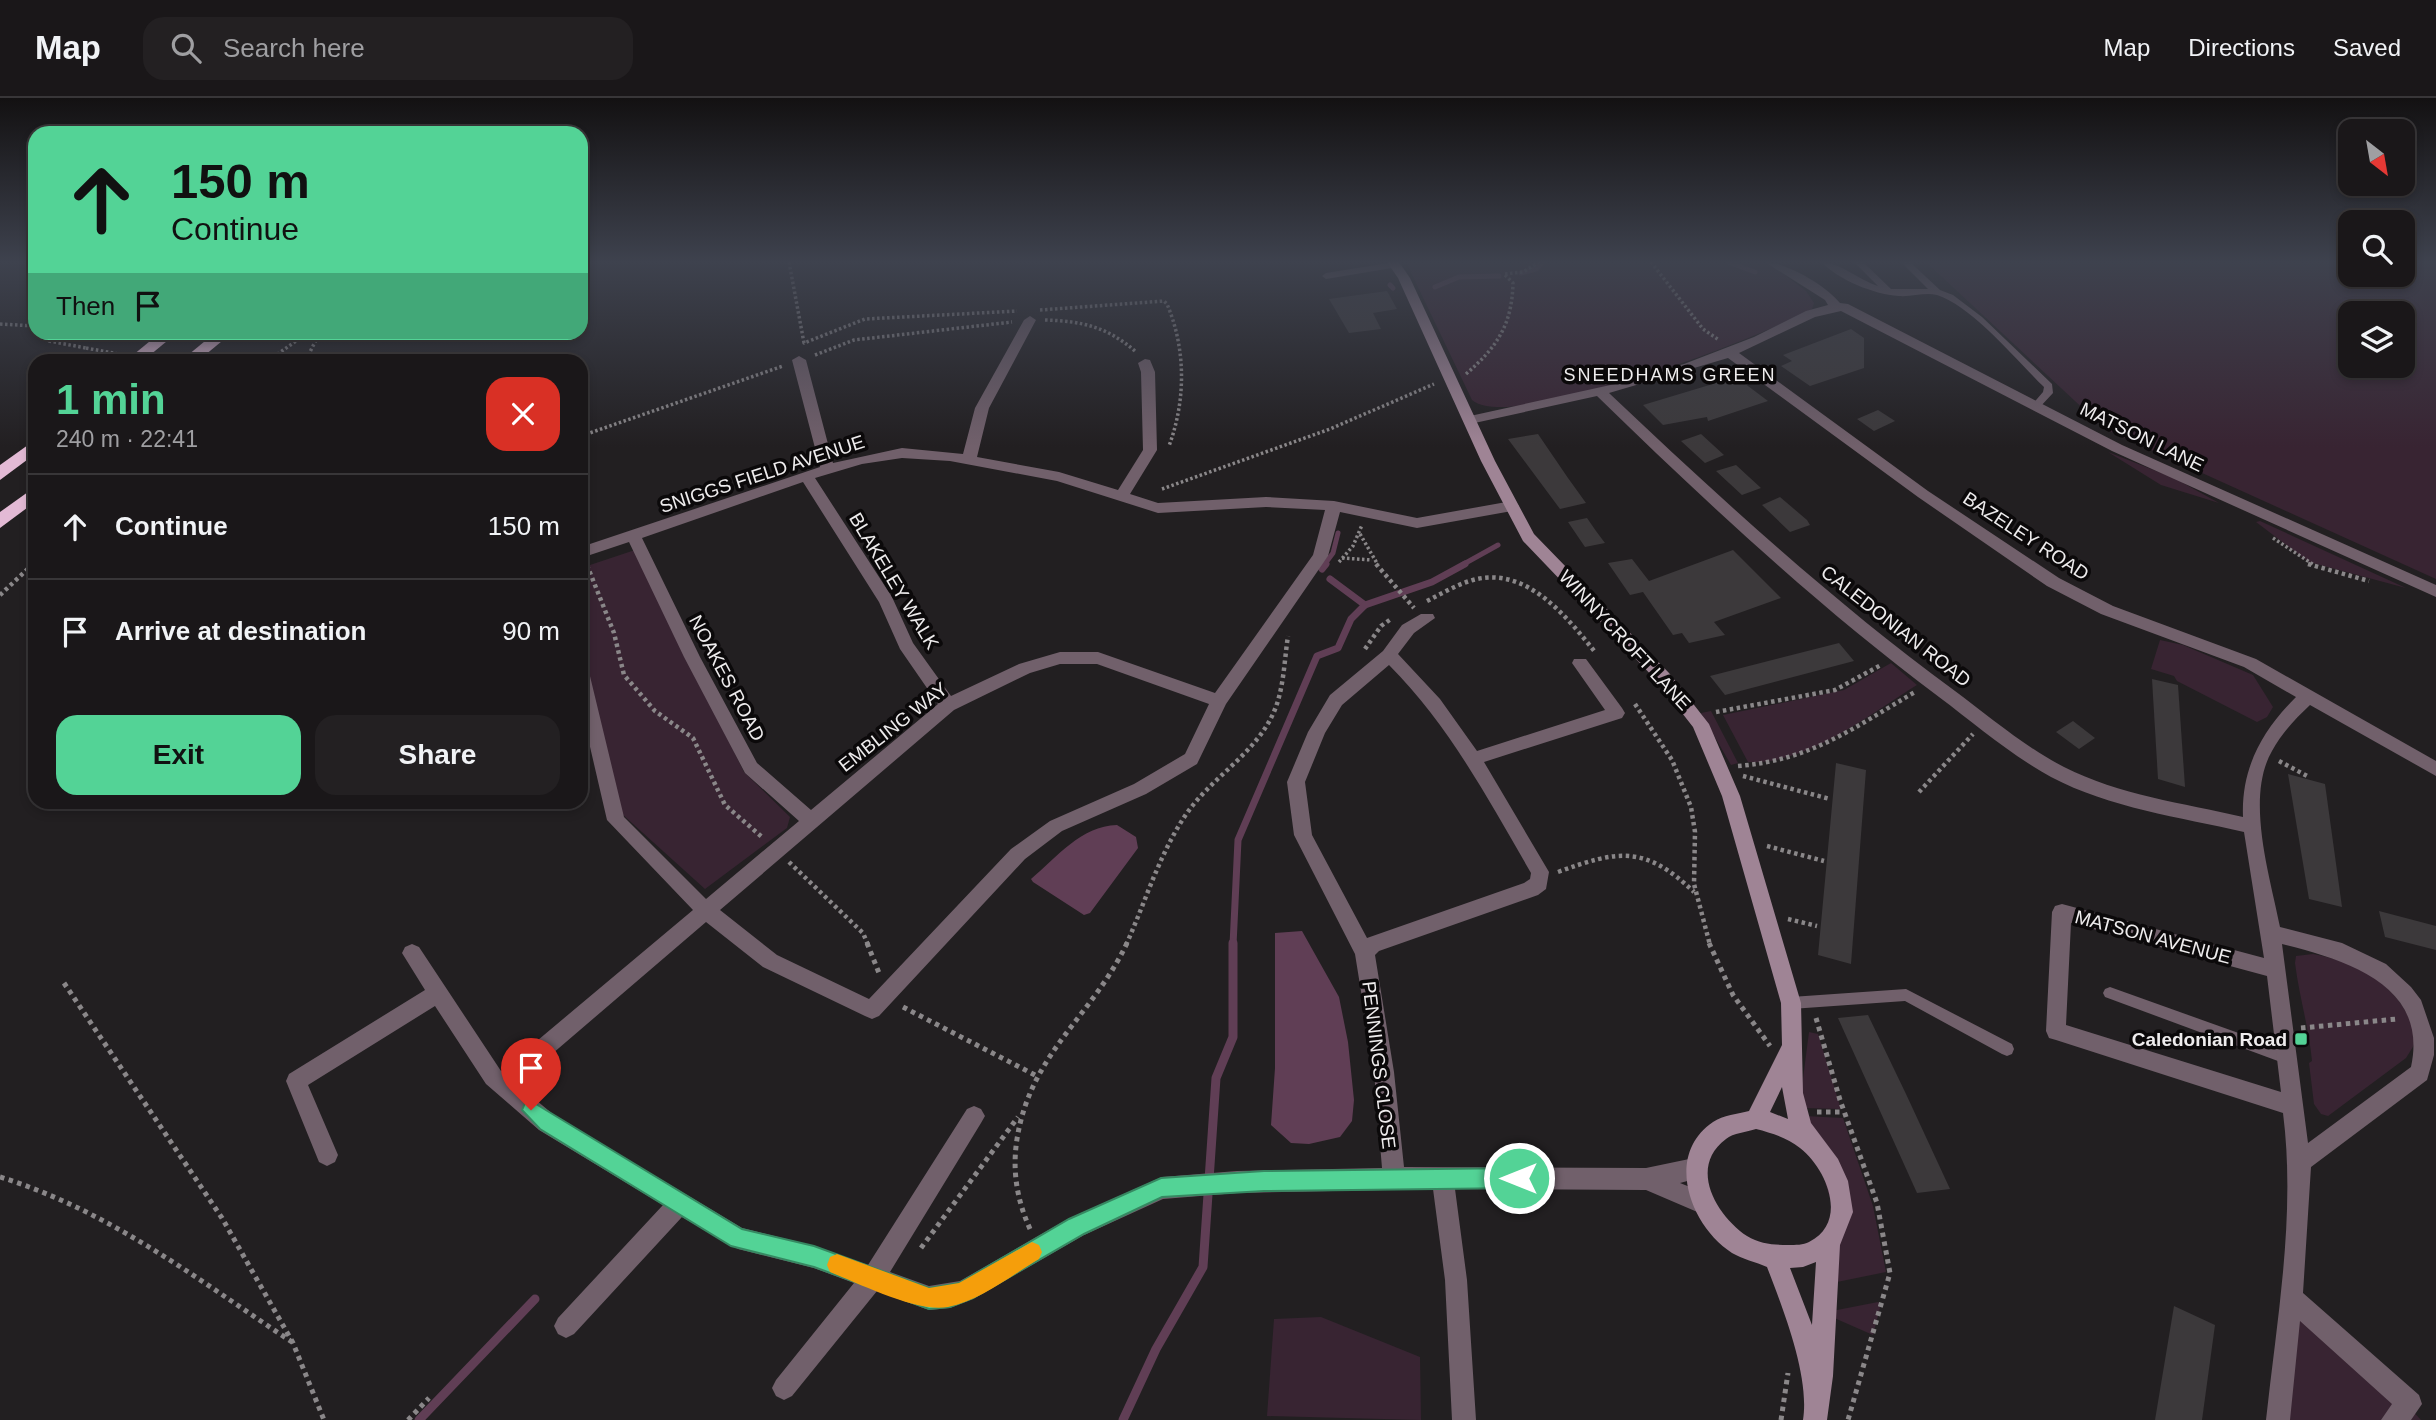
<!DOCTYPE html>
<meta charset="utf-8">
<style>
body{margin:0;font-family:Helvetica,sans-serif;background:#232022;color:#f1f3f6;height:100vh;display:flex;flex-direction:column;font-size:26px;white-space:nowrap}
*{box-sizing:border-box;margin:0}
p{font-size:23px;color:#9f9fa2}
.icon{flex:none;width:38px;height:38px;fill:none;stroke:currentColor;stroke-width:2;stroke-linecap:round;stroke-linejoin:round}
.map{position:relative;flex:1;overflow:hidden}
.side{position:absolute;left:28px;top:256px;width:560px;height:455px;display:flex;flex-direction:column;background:#1a1719;border-radius:21px;box-shadow:0 4px 10px #0003,0 0 0 2px #383638}
.side>*{flex:none}
.guide{position:absolute;left:28px;top:28px;width:560px;height:214px;border-radius:21px;box-shadow:0 4px 10px #0003,0 0 0 2px #383638;background:#53d396;color:#111;overflow:hidden}
.needle{width:46px;rotate:149deg}
.controls{position:absolute;left:2338px;top:21px;display:grid;gap:14px}
.controls a{display:grid;place-items:center;width:77px;height:77px;border-radius:14px;background:#1a1719;box-shadow:0 4px 10px #0003,0 0 0 2px #383638;font-size:35px}
.pin{position:absolute;display:grid;place-items:center;width:60px;height:60px;color:#fff;margin:-72px -30px;border-radius:50% 50% 50% 0;rotate:-45deg;box-shadow:0 0 7px #0007}
.pin .icon{rotate:45deg}
.me{position:absolute;width:77px;margin:-38px;rotate:270deg;stroke-linejoin:round;filter:drop-shadow(0 0 5px #0008)}
.turn{display:flex;align-items:center;gap:24px;height:147px;padding:0 28px;font-size:32px}
.turn .icon{width:91px;height:91px;stroke-width:2.5}
.turn b{display:block;font-size:49px;line-height:60px}
.then{display:flex;align-items:center;height:66px;padding:0 28px;background:#0003;gap:14px;font-size:26px}
.round{display:grid;place-items:center;flex:none;width:74px;height:74px;border-radius:21px;background:#232022}
.overview{display:flex;align-items:center;justify-content:space-between;height:119px;padding:0 28px}
h1{font-size:42px;font-weight:700;line-height:52px;color:#53d396}
.primary-button{display:flex;gap:14px;margin-top:auto;padding:14px 28px}
.primary-button a{flex:1;height:80px;border-radius:21px;background:#53d396;color:#111;font-size:28px;font-weight:700;line-height:80px;text-align:center}
.primary-button a+a{background:#232022;color:#f1f3f6}
ul{padding:0;list-style:none}
li{display:flex;align-items:center;gap:21px;height:105px;padding:0 28px;border-top:2px solid #383638}
li div{flex:1}
li b{display:block;font-size:26px}
li em{font-style:normal}
header{display:flex;align-items:center;gap:42px;box-sizing:border-box;height:98px;padding:0 35px;background:#1a1719;border-bottom:2px solid #383638}
header strong{font-size:33px}
nav{display:flex;gap:38px;margin-inline-start:auto;font-size:24px}
.search{width:490px;height:63px;background:#232022;display:flex;align-items:center;gap:18px;box-sizing:border-box;padding:0 24px;border-radius:21px;color:#9f9fa2;font-size:26px}
.map>svg:first-child{display:block}
.green{fill:#382432;fill-rule:evenodd}
.water{fill:#603e55}
.lines{fill:none;stroke-linecap:round;stroke-linejoin:round}
.stream-far2{stroke:#603e55;stroke-width:5}
.stream-far1{stroke:#603e55;stroke-width:7}
.stream{stroke:#603e55;stroke-width:9}
.building{fill:#3c393b}
.path-far2{stroke:#8a8789;stroke-width:3.5;stroke-dasharray:2.5 2.5;stroke-linecap:butt}
.path-far1{stroke:#8a8789;stroke-width:4.5;stroke-dasharray:3.5 3.5;stroke-linecap:butt}
.path{stroke:#8a8789;stroke-width:5;stroke-dasharray:4.5 4.5;stroke-linecap:butt}
.lane{fill:#71606b;fill-rule:evenodd}
.street{fill:#71606b;fill-rule:evenodd}
.secondary{fill:#9f8495;fill-rule:evenodd}
.highway{fill:#e3bad5;fill-rule:evenodd}
.path-bridge{stroke:#8a8789;stroke-width:3.5;stroke-dasharray:2.5 2.5;stroke-linecap:butt}
.route{fill:#53d396;stroke:#368962;stroke-width:2}
.slow{fill:#f59e0b}
.poi-dot{fill:#53d396;stroke:#0b090a;stroke-width:2.5}
.labels{text-anchor:middle;dominant-baseline:central;stroke-width:7;stroke-linejoin:round;paint-order:stroke}
.far-neighbourhood-label{font-size:18px;letter-spacing:2px;fill:#eeeced;stroke:#0b090a}
.street-label{font-size:19px;fill:#eeeced;stroke:#0b090a}
.poi-label{font-size:19px;font-weight:bold;fill:#eeeced;stroke:#0b090a;text-anchor:end}
</style>
<header>
<strong>Map</strong>
<div class="search"><svg class="icon" aria-label="search" viewBox="0 0 24 24"><circle cx="10" cy="10" r="6"/><path d="M15 15l6 6"/></svg>Search here</div>
<nav><a>Map</a><a>Directions</a><a>Saved</a></nav>
</header>
<div class="map">
<svg width="2436" height="1322" viewBox="0 0 2436 1322">
<rect width="100%" height="100%" fill="#221f21"/>
<!-- green -->
<g class="green">
<path d="M1406 164H1768L1806 193 1814 205 1812 211C1765 238 1513 336 1472 302Z"/>
<path d="M1926 164H2350V177H2403V164H2436V481L2105 331ZM2350 215H2403V268H2350Z"/>
<polygon points="2108,354 2174,380 2219,405 2161,387"/>
<polygon points="2260,423 2406,490 2309,464 2256,424"/>
<polygon points="635,452 744,674 790,719 787,730 705,791 622,716 581,544 581,470"/>
<polygon points="2160,542 2183,547 2253,577 2273,609 2267,619 2257,624 2177,583 2174,578 2151,571"/>
<path d="M1891 565 1917 587C1868 617 1807 667 1748 664L1723 617 1844 592Z"/>
<polygon points="1711,613 1738,665 1731,667 1701,615"/>
<path d="M2313 856C2361 864 2409 893 2416 944L2406 960 2328 1018 2321 1016 2314 1006 2309 965 2312 963C2309 930 2299 898 2295 865L2296 858Z"/>
<polygon points="1809,934 1818,936 1841,1011 1803,1010 1801,996"/>
<polygon points="1805,1018 1843,1020 1873,1108 1886,1174 1837,1184 1832,1171 1842,1139"/>
<polygon points="2290,1199 2408,1308 2421,1322 2278,1322"/>
<polygon points="1878,1204 1881,1206 1873,1237 1832,1219 1832,1213"/>
<polygon points="1321,1219 1420,1259 1421,1322 1267,1318 1274,1221"/>
</g>
<!-- water -->
<g class="water">
<path d="M1117 727 1136 739 1138 750 1090 815 1084 817 1033 784 1031 781C1057 759 1081 728 1117 727Z"/>
<polygon points="1302,833 1339,899 1348,944 1354,1002 1352,1023 1340,1039 1309,1046 1291,1045 1271,1027 1275,970 1275,835"/>
</g>
<g class="lines">
<!-- stream-far2 -->
<g class="stream-far2">
<polyline points="1728,164 1755,174"/>
<polyline points="1521,175 1536,171 1543,164"/>
<polyline points="1390,187 1393,190"/>
<polyline points="1435,189 1459,179 1499,178"/>
<polyline points="1324,467 1333,455 1338,435"/>
<polyline points="1462,467 1498,447"/>
</g>
<!-- stream-far1 -->
<g class="stream-far1">
<polyline points="1322,471 1326,466"/>
<polyline points="1330,481 1365,507"/>
<polyline points="1233,847 1238,742 1317,558 1338,550 1351,521 1365,507 1432,484 1465,466"/>
</g>
<!-- stream -->
<g class="stream">
<polyline points="419,1322 535,1201"/>
<polyline points="1123,1322 1156,1251 1203,1169 1216,980 1233,939 1233,845"/>
</g>
</g>
<!-- building -->
<g class="building">
<polygon points="1387,193 1397,211 1373,215 1381,231 1349,235 1329,201"/>
<polygon points="1851,231 1864,240 1864,270 1810,288 1781,268 1792,263 1783,257"/>
<polygon points="1736,279 1768,303 1708,323 1707,319 1663,327 1643,307"/>
<polygon points="1878,312 1895,323 1874,333 1857,321"/>
<polygon points="1538,336 1568,380 1586,405 1560,411 1508,341"/>
<polygon points="1701,336 1724,357 1705,365 1681,343"/>
<polygon points="1736,367 1749,379 1761,390 1742,397 1716,373"/>
<polygon points="1780,399 1807,422 1810,427 1790,434 1762,407"/>
<polygon points="1587,420 1596,433 1605,445 1585,449 1568,424"/>
<polygon points="1733,452 1781,500 1714,524 1725,537 1689,545 1682,535 1673,537 1643,494 1630,497 1608,465 1632,461 1649,483"/>
<polygon points="1839,545 1854,563 1725,597 1710,578"/>
<polygon points="2152,581 2178,587 2185,689 2158,681"/>
<polygon points="2073,623 2095,640 2079,651 2056,634"/>
<polygon points="1836,665 1866,672 1851,866 1818,857"/>
<polygon points="2288,676 2325,686 2342,809 2309,801"/>
<polygon points="2379,813 2436,828 2436,852 2385,839"/>
<polygon points="1868,917 1906,996 1950,1091 1917,1095 1838,920"/>
<polygon points="2174,1208 2215,1227 2202,1322 2155,1322"/>
</g>
<g class="lines">
<!-- path-far2 -->
<g class="path-far2">
<polyline points="789,164 804,245 865,221 1017,213"/>
<polyline points="1651,164 1703,231 1719,242"/>
<path d="M1040 212 1164 203 1167 206C1186 251 1186 302 1169 348"/>
<path d="M1045 222C1082 223 1108 229 1136 254"/>
<polyline points="0,226 35,228"/>
<polyline points="44,234 49,243 86,250"/>
<polyline points="815,257 854,242 1012,224"/>
<polyline points="269,262 309,234"/>
<polyline points="306,262 320,234"/>
<path d="M1466 276C1497 249 1512 227 1513 185L1504 176 1523 174 1539 164"/>
<polyline points="581,338 783,268"/>
<polyline points="581,364 587,402 581,418"/>
<polyline points="1162,391 1330,331 1434,286"/>
<polyline points="1360,436 1378,467"/>
<polyline points="2273,440 2314,467"/>
<polyline points="1342,460 1372,462"/>
<polyline points="1339,464 1353,448 1362,427"/>
<polyline points="31,467 35,464"/>
</g>
<!-- path-far1 -->
<g class="path-far1">
<polyline points="1376,466 1414,510"/>
<polyline points="2308,466 2369,483"/>
<polyline points="587,467 614,535 624,577 655,613 693,640 725,707 762,739"/>
<polyline points="0,497 33,466"/>
<path d="M1427 503C1443 495 1459 485 1477 481 1528 470 1567 519 1595 554"/>
<polyline points="1365,551 1381,528 1391,521"/>
<polyline points="1635,606 1672,662 1691,709 1695,734 1694,786 1710,847"/>
<polyline points="1716,614 1835,592 1881,567"/>
<polyline points="2279,663 2309,679"/>
<path d="M1738 668C1812 662 1853 630 1915 594"/>
<polyline points="1743,678 1830,701"/>
<polyline points="1919,694 1973,636"/>
<polyline points="1767,748 1824,763"/>
<polyline points="789,764 863,835 868,847"/>
<path d="M1558 774C1618 752 1645 747 1694 794"/>
<polyline points="1788,821 1817,828"/>
<path d="M1126 847C1145 805 1158 760 1183 721 1208 681 1253 659 1273 616 1284 592 1284 564 1288 538"/>
</g>
<!-- path -->
<g class="path">
<polyline points="867,845 879,875"/>
<polyline points="1709,845 1733,897 1770,948"/>
<polyline points="64,885 222,1120 293,1245 324,1322"/>
<polyline points="903,909 1035,977"/>
<polyline points="1816,920 1840,1002 1877,1105 1890,1175 1848,1322"/>
<polyline points="2301,930 2397,921"/>
<polyline points="1817,1014 1844,1014"/>
<path d="M0 1079C110 1113 197 1181 292 1244"/>
<path d="M1030 1131C1017 1102 1012 1073 1017 1041 1031 954 1092 919 1127 845"/>
<polyline points="921,1150 1018,1019"/>
<polyline points="408,1322 429,1300"/>
<polyline points="1781,1322 1788,1275"/>
</g>
<!-- lane -->
<g class="lane">
<polygon points="1395,164 1398,165 1398,169 1326,181 1322,178 1326,175"/>
<path d="M1821 164C1839 164 1859 182 1878 188L1854 164H1863L1891 191H1928L1901 164H1910L1940 192 1953 197 1982 219 2052 286 2053 295 2039 310H2033L2031 308 2043 294 2044 289C2017 263 1972 208 1937 197 1925 194 1912 199 1899 198 1872 196 1840 182 1821 164Z"/>
<polygon points="2110,889 2286,952 2291,954 2293,959 2291,964 2286,966 2105,899 2103,895 2105,891"/>
<polygon points="1906,891 2012,946 2014,951 2012,956 2007,958 2002,956 1905,903 1791,911 1786,909 1784,905 1786,901 1791,899"/>
</g>
<!-- street -->
<g class="street">
<path d="M1765 164C1786 164 1827 188 1840 205L1848 206 2122 347 2436 487V499L2112 353 1841 213 1815 219 1739 255 1928 393 2059 480 2113 508 2256 561 2436 663V678L2310 607C2295 621 2282 635 2272 653 2245 700 2270 778 2280 829L2342 845 2386 866 2411 889 2421 902 2434 940V957L2427 982 2311 1069 2303 1195 2419 1297 2422 1306 2411 1322H2381L2392 1306 2300 1223 2290 1322H2266C2277 1220 2296 1117 2283 1015L2056 942 2049 940 2046 933 2052 814 2055 808 2062 806 2264 860 2244 734C2179 719 2110 710 2051 679 2011 657 1975 626 1939 599 1817 508 1706 404 1597 298L1470 326 1463 322 1470 318 1615 286 1684 266 1754 239 1806 213 1828 207 1825 202ZM1728 260 1918 399 2047 488 2101 516 2244 569 2296 599C2262 633 2241 670 2243 719 2183 705 2119 697 2064 669 2025 649 1990 619 1955 593 1832 503 1720 400 1609 295ZM2071 825 2267 878 2281 994 2066 927ZM2282 846C2345 862 2429 886 2411 969L2308 1045Z"/>
<path d="M1030 218 1036 222 989 310 977 359 1059 374 1118 392 1143 352 1141 274 1138 265 1145 261 1150 262 1155 274 1157 352 1130 396 1158 405 1266 399 1334 403 1417 420 1512 403 1519 408 1512 413 1417 430 1340 414 1328 458 1226 606 1197 666 1146 696 1062 733 1025 761 879 918 872 921 865 918 763 869 706 824 517 986 555 1018 742 1130 814 1148 868 1167 967 1011 974 1008 981 1011 985 1018 981 1025 890 1174 929 1188 960 1183 1068 1121 1162 1079 1237 1073 1382 1070 1374 974 1355 856 1294 737 1287 684 1308 634 1330 597 1383 553 1402 527 1421 516H1433L1435 520 1414 535 1398 556 1440 601 1477 653 1605 612 1572 565 1574 561H1586L1622 610 1625 615 1622 620 1484 664 1549 774 1546 791 1538 797 1379 853 1375 857 1394 974 1404 1069 1646 1070 1694 1060 1702 1063 1705 1071 1702 1079 1680 1085 1710 1097 1713 1105 1710 1113 1702 1116 1646 1092 1455 1091 1467 1182 1476 1322H1452L1445 1182 1433 1091 1237 1095 1163 1101 1084 1137 973 1201 950 1210 929 1212 877 1193 792 1298 784 1302 776 1298 772 1290 776 1282 854 1185 814 1170 738 1151 682 1119 574 1236 566 1240 558 1236 554 1228 558 1220 663 1107 539 1032 486 986 435 908 308 987 338 1057 335 1064 327 1068 319 1064 286 983 289 976 425 892 402 855 405 849 412 846 419 849 501 973 693 812 607 722 581 610V568L589 574 624 719 706 801 799 723 745 675 684 559 629 444 581 460V449L820 369 792 262 799 258 806 262 833 365 902 350 963 356 975 310 1024 222ZM902 360 950 363 1057 383 1158 415 1266 409 1325 412 1313 457 1215 595 1098 554H1060L1019 566 951 598 913 545 892 499 815 380 862 366ZM803 384 879 504 900 551 938 606 811 712 757 665 700 559 642 440ZM1060 566H1097L1209 606 1185 656 1134 686 1050 723 1011 751 869 901 777 857 720 812 954 612 1030 575ZM1389 567C1449 627 1488 701 1531 775L1530 781 1524 785 1367 840 1312 737 1305 684 1325 635 1342 607Z"/>
<polygon points="147,704 165,704 162,712 150,712"/>
</g>
<!-- secondary -->
<path class="secondary" d="M1387 164H1399L1410 180 1495 363 1534 436 1669 575 1709 626 1740 698 1801 905 1803 995 1811 1025 1838 1061 1848 1083 1853 1114 1840 1147 1833 1278 1827 1322H1803C1810 1278 1783 1211 1767 1169 1756 1164 1742 1161 1732 1155 1690 1128 1664 1057 1713 1024 1723 1017 1738 1016 1749 1013L1782 947 1781 905 1722 698 1693 629 1657 583 1523 443 1481 363 1398 180ZM1782 989 1788 1021 1770 1014ZM1756 1031C1772 1035 1787 1040 1800 1050 1827 1071 1849 1124 1809 1144 1803 1147 1796 1147 1788 1147 1774 1147 1760 1146 1747 1138 1716 1117 1688 1069 1726 1041 1733 1035 1747 1034 1756 1031ZM1816 1164 1812 1227 1790 1170 1803 1169Z"/>
<!-- highway -->
<g class="highway">
<polygon points="161,234 178,234 144,262 127,262"/>
<polygon points="216,234 233,234 199,262 182,262"/>
<polygon points="35,342 35,356 0,382 0,367"/>
<polygon points="35,389 35,404 0,430 0,414"/>
</g>
<!-- path-bridge -->
<polyline class="path-bridge" points="86,250 151,262"/>
</g>
<!-- sky -->
<linearGradient id="sky" x2="0" y2="1"><stop stop-color="#131112"/><stop offset="0.47" stop-color="#3e424e"/><stop offset="1" stop-color="#3e424e" stop-opacity="0"/></linearGradient>
<rect width="2436" height="349" fill="url(#sky)"/>
<!-- route -->
<polygon class="route" points="531,1003 742,1131 814,1148 929,1190 959,1185 1069,1121 1161,1080 1264,1073 1519,1070 1526,1073 1529,1080 1526,1087 1519,1090 1264,1093 1162,1099 1084,1136 973,1200 950,1209 929,1211 814,1169 731,1148 540,1031 522,1012 525,1005"/>
<!-- slow -->
<path class="slow" d="M1032 1144 1039 1147 1042 1154 1039 1161C1012 1177 980 1203 948 1209 918 1215 860 1186 830 1174L827 1167 830 1159 837 1156 929 1190 959 1185Z"/>
<!-- markers -->
<rect class="poi-dot" x="2294" y="934" width="14" height="14" rx="3.5"/>
<g class="labels">
<!-- far-neighbourhood labels -->
<g class="far-neighbourhood-label">
<text x="1670" y="277">SNEEDHAMS GREEN</text>
</g>
<!-- street labels -->
<g class="street-label">
<text transform="translate(2142 339) rotate(26)">MATSON LANE</text>
<text transform="translate(762 376) rotate(-18)">SNIGGS FIELD AVENUE</text>
<text transform="translate(2026 438) rotate(33)">BAZELEY ROAD</text>
<text transform="translate(894 483) rotate(59)">BLAKELEY WALK</text>
<text transform="translate(1896 528) rotate(38)">CALEDONIAN ROAD</text>
<text transform="translate(1625 542) rotate(47)">WINNYCROFT LANE</text>
<text transform="translate(727 580) rotate(62)">NOAKES ROAD</text>
<text transform="translate(893 629) rotate(-38)">EMBLING WAY</text>
<text transform="translate(2153 839) rotate(15)">MATSON AVENUE</text>
<text transform="translate(1379 967) rotate(83)">PENNINGS CLOSE</text>
</g>
<!-- poi labels -->
<g class="poi-label">
<text x="2287" y="941">Caledonian Road</text>
</g>
</g>
</svg>
<div class="controls">
<a><svg class="needle" viewBox="-14 -14 28 28"><path d="M0-13l5 13h-10z" fill="#e53935"/><path d="M0 13l5-13h-10z" fill="#9f9fa2"/></svg></a>
<a><svg class="icon" aria-label="search" viewBox="0 0 24 24"><circle cx="10" cy="10" r="6"/><path d="M15 15l6 6"/></svg></a>
<a><svg class="icon" aria-label="layers" viewBox="0 0 24 24"><path d="M12 4l9 5-9 5-9-5zM3 14l9 5 9-5"/></svg></a>
</div>
<div class="pin" style="left:531px;top:1012px;background:#d93025"><svg class="icon" aria-label="arrive" viewBox="0 0 24 24"><path d="M6 21V4h12l-3 4 3 4H6"/></svg></div>
<svg class="me" style="left:1519px;top:1080px" viewBox="-20 -20 40 40"><circle r="17" fill="#53d396" stroke="#fff" stroke-width="3"/><path d="M0-11L8 9 0 5-8 9z" fill="#fff"/></svg>
<div class="guide">
<div class="turn"><svg class="icon" aria-label="ahead" viewBox="0 0 24 24"><path d="M12 20V5M6 11l6-6 6 6"/></svg><div><b>150 m</b>Continue</div></div>
<div class="then">Then<svg class="icon" aria-label="arrive" viewBox="0 0 24 24"><path d="M6 21V4h12l-3 4 3 4H6"/></svg></div>
</div>
<section class="side">
<div class="overview"><div><h1>1 min</h1><p>240 m · 22:41</p></div><a class="round" style="background:#d93025;color:#fff"><svg class="icon" aria-label="close" viewBox="0 0 24 24"><path d="M6 6l12 12M18 6L6 18"/></svg></a></div>
<ul>
<li><svg class="icon" aria-label="ahead" viewBox="0 0 24 24"><path d="M12 20V5M6 11l6-6 6 6"/></svg><div><b>Continue</b></div><em>150 m</em></li>
<li><svg class="icon" aria-label="arrive" viewBox="0 0 24 24"><path d="M6 21V4h12l-3 4 3 4H6"/></svg><div><b>Arrive at destination</b></div><em>90 m</em></li>
</ul>
<div class="primary-button"><a>Exit</a><a>Share</a></div>
</section>
</div>
